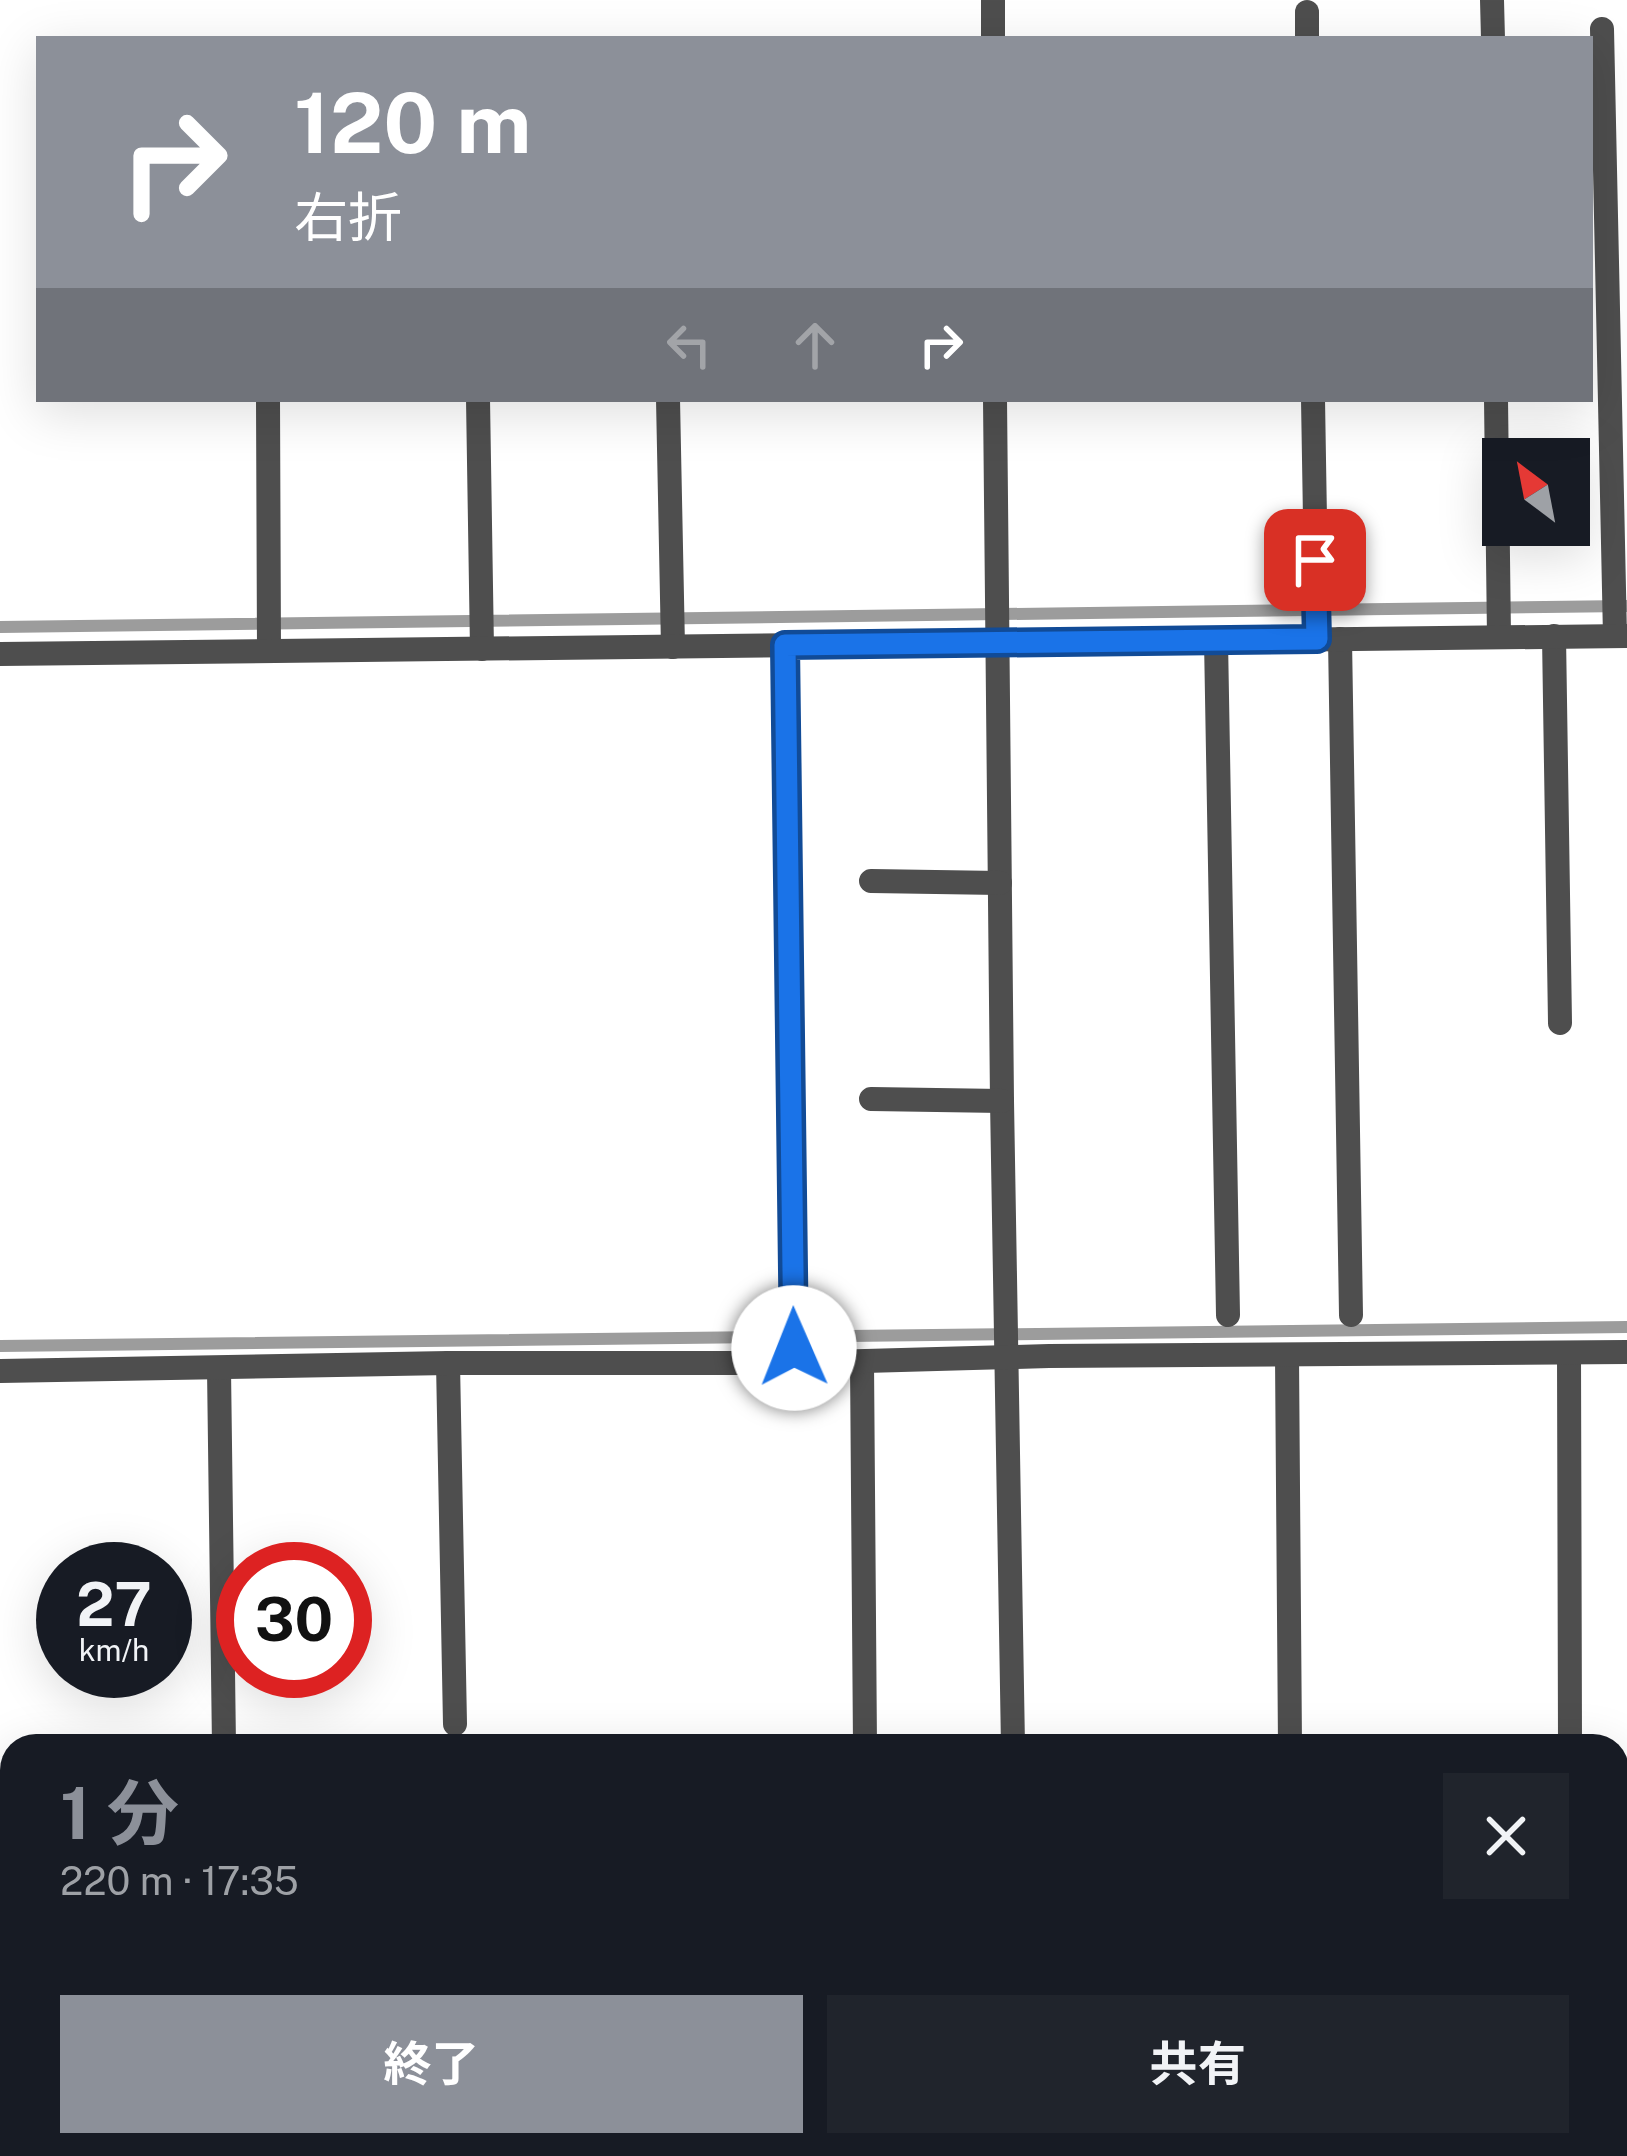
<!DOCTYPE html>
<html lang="ja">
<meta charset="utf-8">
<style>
body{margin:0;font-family:"Public Sans","Noto Sans JP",sans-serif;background:#20242c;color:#f1f3f6;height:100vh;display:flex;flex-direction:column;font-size:45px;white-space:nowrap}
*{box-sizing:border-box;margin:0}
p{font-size:39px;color:#9ea1a6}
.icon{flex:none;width:66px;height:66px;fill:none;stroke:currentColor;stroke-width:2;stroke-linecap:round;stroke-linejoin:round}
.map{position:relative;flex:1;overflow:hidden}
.side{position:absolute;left:0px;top:1734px;width:1629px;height:423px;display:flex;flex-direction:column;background:#171b24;border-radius:36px 36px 0 0;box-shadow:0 12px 48px #0002}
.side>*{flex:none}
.banner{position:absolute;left:36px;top:36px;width:1557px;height:366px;border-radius:0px;box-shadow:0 12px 48px #0002;background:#8c9099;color:#fff;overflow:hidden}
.needle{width:78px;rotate:328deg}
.controls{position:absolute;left:1482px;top:438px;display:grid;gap:24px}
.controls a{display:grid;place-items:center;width:108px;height:108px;border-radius:0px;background:#171b24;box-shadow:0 12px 48px #0002;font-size:60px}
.speed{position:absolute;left:36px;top:1542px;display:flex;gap:24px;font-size:60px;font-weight:700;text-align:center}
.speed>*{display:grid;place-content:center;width:156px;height:156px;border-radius:50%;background:#171b24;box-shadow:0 12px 48px #0002;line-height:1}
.speed small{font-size:30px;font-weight:400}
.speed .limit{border:18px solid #d22;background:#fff;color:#111}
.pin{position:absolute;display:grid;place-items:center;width:102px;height:102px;color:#fff;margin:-51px;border-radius:24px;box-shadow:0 6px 18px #0006}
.me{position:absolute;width:132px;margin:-66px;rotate:359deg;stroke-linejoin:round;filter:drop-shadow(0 0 9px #0008)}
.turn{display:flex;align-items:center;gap:42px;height:252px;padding:0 60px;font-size:54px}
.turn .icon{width:156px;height:156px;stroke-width:2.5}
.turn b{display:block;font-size:84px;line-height:102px}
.lanes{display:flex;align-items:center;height:114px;padding:0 60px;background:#0003;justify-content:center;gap:60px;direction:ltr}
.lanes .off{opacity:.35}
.round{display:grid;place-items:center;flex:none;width:126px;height:126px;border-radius:0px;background:#20242c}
.summary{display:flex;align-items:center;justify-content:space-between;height:204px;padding:0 60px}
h1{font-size:72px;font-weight:700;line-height:90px;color:#8c9099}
.action{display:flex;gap:24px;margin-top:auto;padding:24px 60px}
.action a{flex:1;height:138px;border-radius:0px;background:#8c9099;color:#fff;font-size:48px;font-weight:700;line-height:138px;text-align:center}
.action a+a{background:#20242c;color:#f1f3f6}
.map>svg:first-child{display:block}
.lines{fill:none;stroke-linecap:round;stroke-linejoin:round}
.stream{stroke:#9c9c9c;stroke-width:12}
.minor{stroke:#4e4e4e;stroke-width:24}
.route-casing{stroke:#114b97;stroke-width:30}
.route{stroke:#1a73e8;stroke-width:21}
</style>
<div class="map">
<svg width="1627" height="2156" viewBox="0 0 1627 2156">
<rect width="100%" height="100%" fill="#fff"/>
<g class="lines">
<!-- stream -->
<g class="stream">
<polyline points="0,627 1627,606"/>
<polyline points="0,1346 1627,1327"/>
<polyline points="1617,2043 1627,2043"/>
<polyline points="0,2062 12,2062"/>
</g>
<!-- minor -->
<g class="minor">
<polyline points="993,0 993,39"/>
<polyline points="1492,0 1493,39"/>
<polyline points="1307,12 1307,39"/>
<polyline points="1602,29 1615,636"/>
<polyline points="268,399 269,651"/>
<polyline points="478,399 482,649"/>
<polyline points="668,399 673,647"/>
<polyline points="995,399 1002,1101 1013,1746"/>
<polyline points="1313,399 1317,639"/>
<polyline points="1496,399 1499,637"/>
<polyline points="1554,636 1560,1023"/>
<polyline points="1340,639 1351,1315"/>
<polyline points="1216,640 1228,1315"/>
<polyline points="785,645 793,1363"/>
<polyline points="0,654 1627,636"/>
<polyline points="871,881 1000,883"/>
<polyline points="871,1099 1002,1101"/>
<polyline points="1569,1353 1570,1746"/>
<polyline points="1287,1356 1290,1746"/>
<polyline points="862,1362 865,1746"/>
<polyline points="448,1363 455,1724"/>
<polyline points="219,1369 224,1746"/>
<polyline points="0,1371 448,1363 793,1363 1049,1356 1627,1352"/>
<polyline points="1617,2063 1627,2063"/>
<polyline points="0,2083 12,2083"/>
<polyline points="96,2145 97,2156"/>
<polyline points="449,2145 449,2156"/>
<polyline points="698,2145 698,2156"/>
<polyline points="889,2145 889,2156"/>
<polyline points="1018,2145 1018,2156"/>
</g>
</g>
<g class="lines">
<!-- route casing -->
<g class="route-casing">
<polyline id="route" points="794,1348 785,645 1317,639 1315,560"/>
</g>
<!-- route -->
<use href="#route" class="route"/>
</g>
</svg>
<div class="controls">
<a><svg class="needle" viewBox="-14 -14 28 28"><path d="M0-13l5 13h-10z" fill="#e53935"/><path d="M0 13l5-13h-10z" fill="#9ea1a6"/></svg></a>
</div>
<div class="speed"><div>27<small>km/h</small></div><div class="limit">30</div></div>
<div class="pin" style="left:1315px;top:560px;background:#d93025"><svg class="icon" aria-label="arrive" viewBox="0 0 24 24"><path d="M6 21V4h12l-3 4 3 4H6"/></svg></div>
<svg class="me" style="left:794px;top:1348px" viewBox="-20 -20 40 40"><circle r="19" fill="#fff"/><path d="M0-13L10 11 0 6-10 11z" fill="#1a73e8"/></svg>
<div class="banner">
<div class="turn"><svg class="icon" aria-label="right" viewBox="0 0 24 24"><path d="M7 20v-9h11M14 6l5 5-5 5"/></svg><div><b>120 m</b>右折</div></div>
<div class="lanes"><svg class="icon off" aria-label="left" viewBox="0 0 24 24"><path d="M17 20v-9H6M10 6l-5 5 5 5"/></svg><svg class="icon off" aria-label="ahead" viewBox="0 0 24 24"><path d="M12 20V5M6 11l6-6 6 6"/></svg><svg class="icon" aria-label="right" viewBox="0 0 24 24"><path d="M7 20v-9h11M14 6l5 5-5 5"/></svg></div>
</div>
<section class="side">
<div class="summary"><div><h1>1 分</h1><p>220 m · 17:35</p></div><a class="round"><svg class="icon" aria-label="close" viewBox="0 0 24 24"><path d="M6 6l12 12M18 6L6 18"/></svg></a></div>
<div class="action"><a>終了</a><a>共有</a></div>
</section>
</div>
